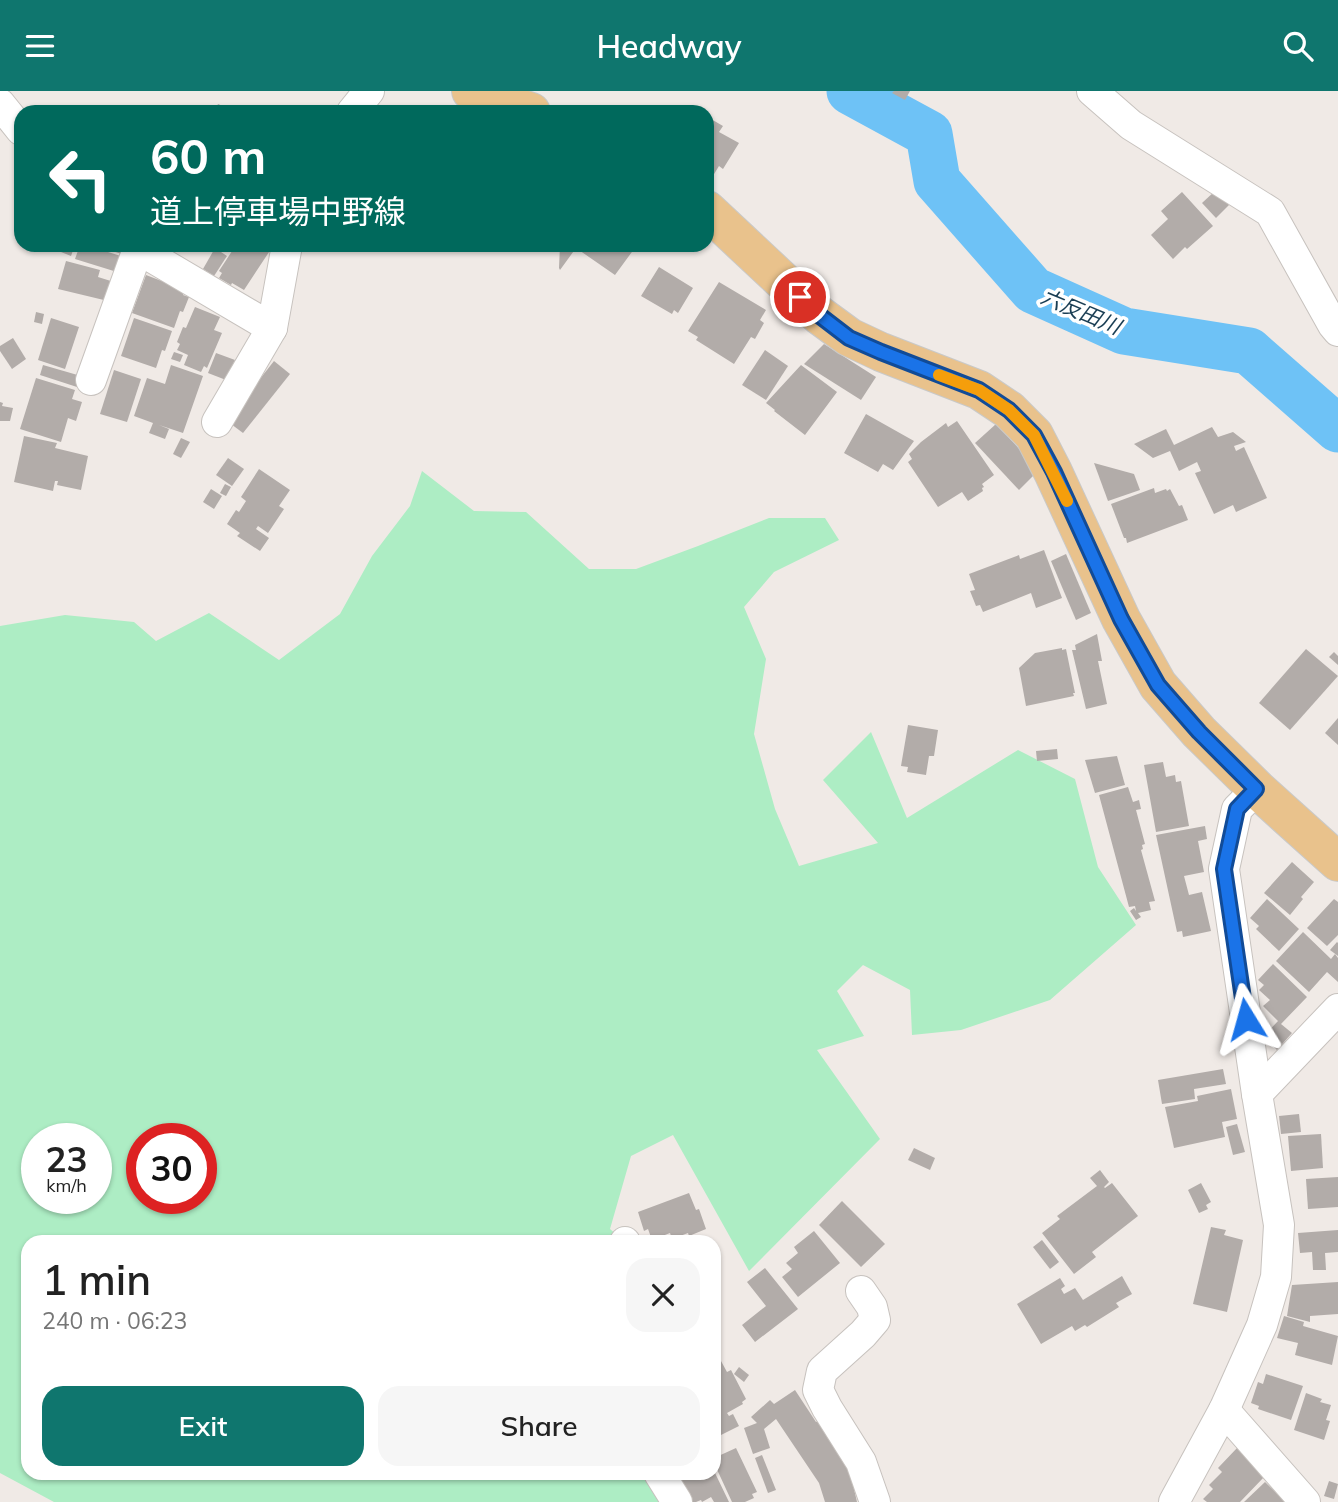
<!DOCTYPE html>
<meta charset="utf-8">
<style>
body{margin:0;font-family:Mulish,"Noto Sans JP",sans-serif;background:#f6f6f6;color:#222;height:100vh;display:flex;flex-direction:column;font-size:26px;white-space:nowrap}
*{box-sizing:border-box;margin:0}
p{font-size:23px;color:#767676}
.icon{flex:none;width:38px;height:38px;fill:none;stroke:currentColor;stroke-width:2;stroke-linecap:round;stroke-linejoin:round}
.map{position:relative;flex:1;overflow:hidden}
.details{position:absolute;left:21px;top:1144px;width:700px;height:245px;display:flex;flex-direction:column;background:#fff;border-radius:21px;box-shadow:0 2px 5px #0004}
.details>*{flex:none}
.guide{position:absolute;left:14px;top:14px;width:700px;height:147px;border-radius:21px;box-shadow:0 2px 5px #0004;background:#00695c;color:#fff;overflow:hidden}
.speed{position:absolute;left:21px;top:1032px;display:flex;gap:14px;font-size:35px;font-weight:700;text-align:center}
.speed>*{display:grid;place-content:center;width:91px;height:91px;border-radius:50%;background:#fff;box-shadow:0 2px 5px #0004;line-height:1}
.speed small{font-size:18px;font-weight:400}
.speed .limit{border:10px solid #d22;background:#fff;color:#111}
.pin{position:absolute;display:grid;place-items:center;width:60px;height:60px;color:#fff;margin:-30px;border:4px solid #fff;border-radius:50%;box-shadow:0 2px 7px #0007}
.me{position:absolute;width:77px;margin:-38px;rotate:352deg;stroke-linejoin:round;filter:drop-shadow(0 0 5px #0008)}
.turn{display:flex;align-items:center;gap:24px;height:147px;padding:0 21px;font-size:32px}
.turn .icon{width:91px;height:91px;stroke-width:2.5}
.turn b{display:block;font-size:49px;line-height:60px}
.round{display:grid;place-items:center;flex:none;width:74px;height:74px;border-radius:21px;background:#f6f6f6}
.headline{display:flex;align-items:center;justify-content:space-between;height:119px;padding:0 21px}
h1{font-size:42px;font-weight:600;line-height:52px}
.action{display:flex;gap:14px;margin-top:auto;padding:14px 21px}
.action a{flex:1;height:80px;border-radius:21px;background:#0f766e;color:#fff;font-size:28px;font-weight:600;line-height:80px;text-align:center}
.action a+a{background:#f6f6f6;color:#222}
header{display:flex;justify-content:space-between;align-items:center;height:91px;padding:0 21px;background:#0f766e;color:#fff;font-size:32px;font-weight:600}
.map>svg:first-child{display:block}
.green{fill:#adedc4;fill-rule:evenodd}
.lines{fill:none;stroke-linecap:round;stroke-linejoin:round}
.river{stroke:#6ec2f6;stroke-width:47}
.building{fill:#b2aca9}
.minor-casing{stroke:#c7c2be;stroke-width:32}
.major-casing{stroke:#c9c9c8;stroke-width:40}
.minor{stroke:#fff;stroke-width:30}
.major{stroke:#e9c28c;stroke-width:38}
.route-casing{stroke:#114b97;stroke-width:18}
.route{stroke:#1a73e8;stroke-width:12}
.slow{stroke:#f59e0b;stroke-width:12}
.labels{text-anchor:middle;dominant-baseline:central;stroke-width:7;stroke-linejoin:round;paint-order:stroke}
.water-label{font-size:21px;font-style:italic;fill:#1a3e54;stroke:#fff}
</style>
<header><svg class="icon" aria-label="menu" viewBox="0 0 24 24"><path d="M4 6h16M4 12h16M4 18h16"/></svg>Headway<svg class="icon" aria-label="search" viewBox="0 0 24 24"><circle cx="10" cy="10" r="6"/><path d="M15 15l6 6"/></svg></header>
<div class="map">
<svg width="1338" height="1411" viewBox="0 0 1338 1411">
<rect width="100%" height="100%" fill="#f0eae6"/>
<!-- green -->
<path class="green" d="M422 380 474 420 526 421 589 478H636L698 455 769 427H825L839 449 774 481 744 516 766 568 754 643 775 718 799 775 878 752 823 689 871 641 907 727 1018 659 1075 688 1098 776 1136 834 1050 909 961 939 912 944 910 899 863 874 837 900 864 945 817 959 880 1048 749 1180 673 1044 631 1065 610 1138 625 1151 28 1152V1382H646L660 1411H54L0 1382V535L65 524 134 531 156 550 209 522 279 569 340 523 372 465 410 415ZM37 1048H96V1108H37ZM142 1048H201V1108H142Z"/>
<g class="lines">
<!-- river -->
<polyline class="river" points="850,0 929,43 937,90 1033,199 1124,240 1249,260 1338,338"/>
</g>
<!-- building -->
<g class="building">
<polygon points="894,0 910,0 905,9 892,2"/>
<polygon points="218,13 225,16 223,21 215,19"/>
<polygon points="711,28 723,35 719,41 739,52 723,78 719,75 711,88 707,86 707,36"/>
<polygon points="1215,100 1229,114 1216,127 1202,112"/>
<polygon points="1182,101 1213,135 1187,158 1185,156 1173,168 1151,144 1168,128 1161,120"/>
<polygon points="64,154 75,154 71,165 61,161"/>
<polygon points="80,154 125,154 122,163 109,159 108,161 121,165 117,181 75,168"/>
<polygon points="236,154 265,154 271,158 244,199 232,192 231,194 219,187 222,182 219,180"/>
<polygon points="560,154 637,154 615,184 576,157 560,179 559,177"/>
<polygon points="215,157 227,165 214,185 203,178"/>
<polygon points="66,170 100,179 98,186 114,191 108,210 58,198"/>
<polygon points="659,176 693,197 678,222 674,219 672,223 641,205"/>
<polygon points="146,184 185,199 183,204 189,206 183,221 180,220 174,237 132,222"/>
<polygon points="719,191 766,219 760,229 764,232 755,248 751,246 734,273 696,249 698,246 688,240"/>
<polygon points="195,216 220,226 214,239 222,242 207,277 204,275 201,281 184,274 188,264 177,259 180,253 177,251 183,236 186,237"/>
<polygon points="36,221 44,223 42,233 34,231"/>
<polygon points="51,227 79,236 65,278 38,269"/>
<polygon points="134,227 172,240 165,260 162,259 156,277 121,265"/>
<polygon points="13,247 26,268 12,278 0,260 0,255"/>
<polygon points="824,253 876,286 861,309 804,273"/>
<polygon points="765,259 788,275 766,309 742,294"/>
<polygon points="174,261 183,264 180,271 171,268"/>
<polygon points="216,262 235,269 226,289 208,282"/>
<polygon points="274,270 290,283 243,342 227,330"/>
<polygon points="43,274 81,285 77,296 40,284"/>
<polygon points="171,274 203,285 183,342 159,334 169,338 165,348 149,342 153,332 134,325 147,287 165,293"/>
<polygon points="801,274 837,301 805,344 774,320 775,319 766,312"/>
<polygon points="114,279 141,288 127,331 100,323"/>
<polygon points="36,287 75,299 72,308 82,311 76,330 68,327 61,351 20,338"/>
<polygon points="0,311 3,312 2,315 13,317 10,330 0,330"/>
<polygon points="866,323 914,350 893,379 883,373 878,381 844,362"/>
<polygon points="957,330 994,384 982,393 984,396 982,397 983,400 968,410 962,401 938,416 908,371 912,368 909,363 921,351 946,332 948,336"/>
<polygon points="996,333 1039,379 1019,399 975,352"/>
<polygon points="1212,336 1218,346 1233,341 1246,351 1234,355 1236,360 1244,356 1267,407 1236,421 1233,414 1214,423 1195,382 1201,380 1197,371 1179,380 1170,360 1153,367 1134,353 1166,338 1174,354"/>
<polygon points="24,345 57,352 55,357 88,365 81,399 57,394 58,390 55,390 53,400 14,391"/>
<polygon points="181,347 190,351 181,367 173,363"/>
<polygon points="228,367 244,378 232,395 216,384"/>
<polygon points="1094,372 1134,383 1140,399 1108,410"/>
<polygon points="259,378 290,399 279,415 284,418 268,442 258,435 256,438 269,447 260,460 237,445 240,442 227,433 236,419 239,421 246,410 241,406"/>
<polygon points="225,393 231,396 226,405 220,402"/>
<polygon points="1154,397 1155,402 1166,398 1167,400 1170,398 1179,415 1182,414 1188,429 1127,452 1126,447 1124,447 1111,413"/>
<polygon points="211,398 222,405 214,418 203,411"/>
<polygon points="1044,459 1062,507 1036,517 1031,502 983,521 980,514 976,515 970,500 975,499 969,483 1019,464 1020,468"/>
<polygon points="1066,463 1091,522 1076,529 1051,470"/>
<polygon points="1097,543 1102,570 1098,570 1107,613 1086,618 1072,559 1076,559 1075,554"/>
<polygon points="1062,557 1062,559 1066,558 1075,602 1073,602 1074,605 1026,615 1019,577 1035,562"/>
<polygon points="1306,558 1338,585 1290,639 1259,612"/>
<polygon points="1334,561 1338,565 1338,574 1329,566"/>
<polygon points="1338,627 1338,654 1325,642"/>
<polygon points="908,634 938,639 934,665 929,665 926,684 907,681 908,676 901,675"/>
<polygon points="1057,658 1058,668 1037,670 1036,660"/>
<polygon points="1117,665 1125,694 1095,702 1085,669"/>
<polygon points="1163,671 1166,686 1175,684 1176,691 1181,690 1189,735 1156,741 1144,674"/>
<polygon points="1128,696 1133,711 1139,709 1141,718 1136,719 1145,753 1142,754 1143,758 1141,759 1155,810 1149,811 1151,819 1138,822 1141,826 1136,829 1130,820 1134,817 1136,820 1135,815 1129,816 1099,704"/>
<polygon points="1205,735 1207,748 1198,750 1204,781 1184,785 1189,804 1202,801 1211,840 1183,846 1182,840 1177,841 1156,744"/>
<polygon points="1292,771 1314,791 1301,806 1303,808 1290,824 1264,802"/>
<polygon points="1267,808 1299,838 1279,860 1256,838 1259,835 1250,827"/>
<polygon points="1334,808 1338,811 1338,844 1327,855 1307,837"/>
<polygon points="1303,841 1331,868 1335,863 1338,867 1338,891 1327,881 1309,901 1276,870"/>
<polygon points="1337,851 1338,852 1338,865 1330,859"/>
<polygon points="1273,873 1307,906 1281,933 1292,942 1277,959 1263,946 1278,930 1263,915 1270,909 1259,899 1264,894 1258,889"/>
<polygon points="1223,978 1226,993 1194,998 1195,1008 1162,1013 1158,989"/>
<polygon points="1231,998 1237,1028 1222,1031 1225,1046 1174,1057 1165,1016 1198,1010 1197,1005"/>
<polygon points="1299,1023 1301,1041 1281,1043 1279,1025"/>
<polygon points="1237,1033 1245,1061 1233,1064 1226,1036"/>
<polygon points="1321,1043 1323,1077 1291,1080 1288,1045"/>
<polygon points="914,1057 935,1067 930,1079 908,1069"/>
<polygon points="1100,1079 1109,1091 1104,1096 1105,1097 1112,1092 1138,1125 1092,1161 1096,1166 1074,1183 1042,1142 1060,1128 1057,1125 1097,1095 1090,1087"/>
<polygon points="1338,1086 1338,1116 1308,1118 1306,1088"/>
<polygon points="1201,1092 1211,1111 1206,1114 1208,1118 1199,1122 1188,1099"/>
<polygon points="689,1102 696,1119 699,1118 706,1138 689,1145 688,1142 672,1148 670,1142 652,1149 648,1138 644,1140 638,1121"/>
<polygon points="842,1110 885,1153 861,1176 819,1134"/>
<polygon points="1211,1136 1226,1139 1224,1144 1243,1149 1227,1221 1193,1213"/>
<polygon points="1338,1139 1338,1161 1325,1162 1326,1179 1313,1179 1312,1161 1300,1162 1298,1142"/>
<polygon points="814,1140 840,1172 798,1206 782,1186 792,1178 786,1172 798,1162 794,1156"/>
<polygon points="1042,1149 1059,1171 1050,1178 1033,1156"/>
<polygon points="765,1177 798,1218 755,1251 742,1234 766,1215 747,1191"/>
<polygon points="1122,1185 1132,1203 1116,1212 1119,1216 1087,1236 1085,1234 1075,1240 1072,1235 1041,1253 1017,1213 1060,1187 1065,1195 1061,1198 1064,1203 1075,1197 1083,1209"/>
<polygon points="1338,1191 1338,1223 1310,1225 1310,1231 1287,1225 1292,1194"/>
<polygon points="1284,1225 1304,1231 1303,1235 1338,1245 1332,1274 1295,1264 1298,1252 1277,1247"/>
<polygon points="721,1270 727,1281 731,1279 746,1308 742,1311 743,1313 727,1322 729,1325 733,1323 739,1335 721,1344 715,1332 719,1330 714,1321 714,1274"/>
<polygon points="739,1276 749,1284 744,1291 734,1283"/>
<polygon points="1266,1283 1303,1295 1291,1329 1258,1318 1259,1315 1251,1312 1258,1291 1263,1293"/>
<polygon points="795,1299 816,1331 820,1329 849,1376 857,1411 825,1411 819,1392 776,1328 764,1338 770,1357 753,1363 744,1337 757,1332 751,1326 770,1309 774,1313"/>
<polygon points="1306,1302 1322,1308 1320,1311 1331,1314 1326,1329 1330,1330 1324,1349 1294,1339"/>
<polygon points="736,1357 757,1401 752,1403 754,1407 745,1411 732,1411 714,1372 714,1367"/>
<polygon points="1237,1357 1265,1385 1240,1411 1207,1411 1203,1408 1213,1398 1209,1394 1222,1381 1218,1377"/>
<polygon points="762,1364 776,1399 768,1402 755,1367"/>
<polygon points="673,1382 715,1382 729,1411 714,1411 711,1406 702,1411 701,1409 696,1411 687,1411"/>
<polygon points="1329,1390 1338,1393 1334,1408 1324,1405"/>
<polygon points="1265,1391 1286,1411 1244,1411"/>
</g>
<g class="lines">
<!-- minor casing -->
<g class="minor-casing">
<g id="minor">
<polyline points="1092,0 1131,34 1270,121 1333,234 1338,240"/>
<polyline points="0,13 21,39"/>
<polyline points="352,21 369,0"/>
<polyline points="91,289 138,158 272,237"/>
<polyline points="217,331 272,237 287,154"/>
<polyline points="1257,1003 1338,918"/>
<polyline points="625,1152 625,1151"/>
<polyline points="861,1200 872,1216 875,1229 863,1243 822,1280 818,1299 827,1317 861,1371 875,1411"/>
<polyline points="1224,1319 1305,1411"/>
<polyline points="659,1382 677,1411"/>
<polyline points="1174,1411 1224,1319 1262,1234 1276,1186 1279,1134 1257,1003 1224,778 1237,718 1257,698"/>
</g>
</g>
<!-- major casing -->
<g class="major-casing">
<g id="major">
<polyline points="471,0 531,21"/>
<polyline points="707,119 819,224 849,246 881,261 979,299 1009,319 1034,344 1053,381 1121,528 1158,594 1199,641 1257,698 1338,771"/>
</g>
</g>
<!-- minor -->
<use href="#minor" class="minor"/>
<!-- major -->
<use href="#major" class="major"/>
</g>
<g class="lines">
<!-- route casing -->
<g class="route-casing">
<polyline id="route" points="800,206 819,224 849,247 881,261 979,299 1009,319 1034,344 1054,381 1121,528 1158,594 1199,641 1256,698 1237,718 1224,778 1246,928"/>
</g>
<!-- route -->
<use href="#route" class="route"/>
<!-- slow -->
<polyline class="slow" points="939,284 979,299 1009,319 1034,344 1067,410"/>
</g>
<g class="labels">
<!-- water labels -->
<g class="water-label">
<text transform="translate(1081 220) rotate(23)">六反田川</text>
</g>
</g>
</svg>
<div class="speed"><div>23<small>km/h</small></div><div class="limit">30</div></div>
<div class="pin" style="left:800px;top:206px;background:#d93025"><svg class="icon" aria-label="arrive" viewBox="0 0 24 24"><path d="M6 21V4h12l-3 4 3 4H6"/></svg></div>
<svg class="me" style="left:1246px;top:928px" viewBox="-20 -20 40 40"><path d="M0-17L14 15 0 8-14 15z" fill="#1a73e8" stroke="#fff" stroke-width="4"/></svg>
<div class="guide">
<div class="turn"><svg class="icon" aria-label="left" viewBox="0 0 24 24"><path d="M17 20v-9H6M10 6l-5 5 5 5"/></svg><div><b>60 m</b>道上停車場中野線</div></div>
</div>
<section class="details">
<div class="headline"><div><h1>1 min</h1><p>240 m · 06:23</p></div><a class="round"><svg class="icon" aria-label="close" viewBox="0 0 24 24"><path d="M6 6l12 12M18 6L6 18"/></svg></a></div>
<div class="action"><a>Exit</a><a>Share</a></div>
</section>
</div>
